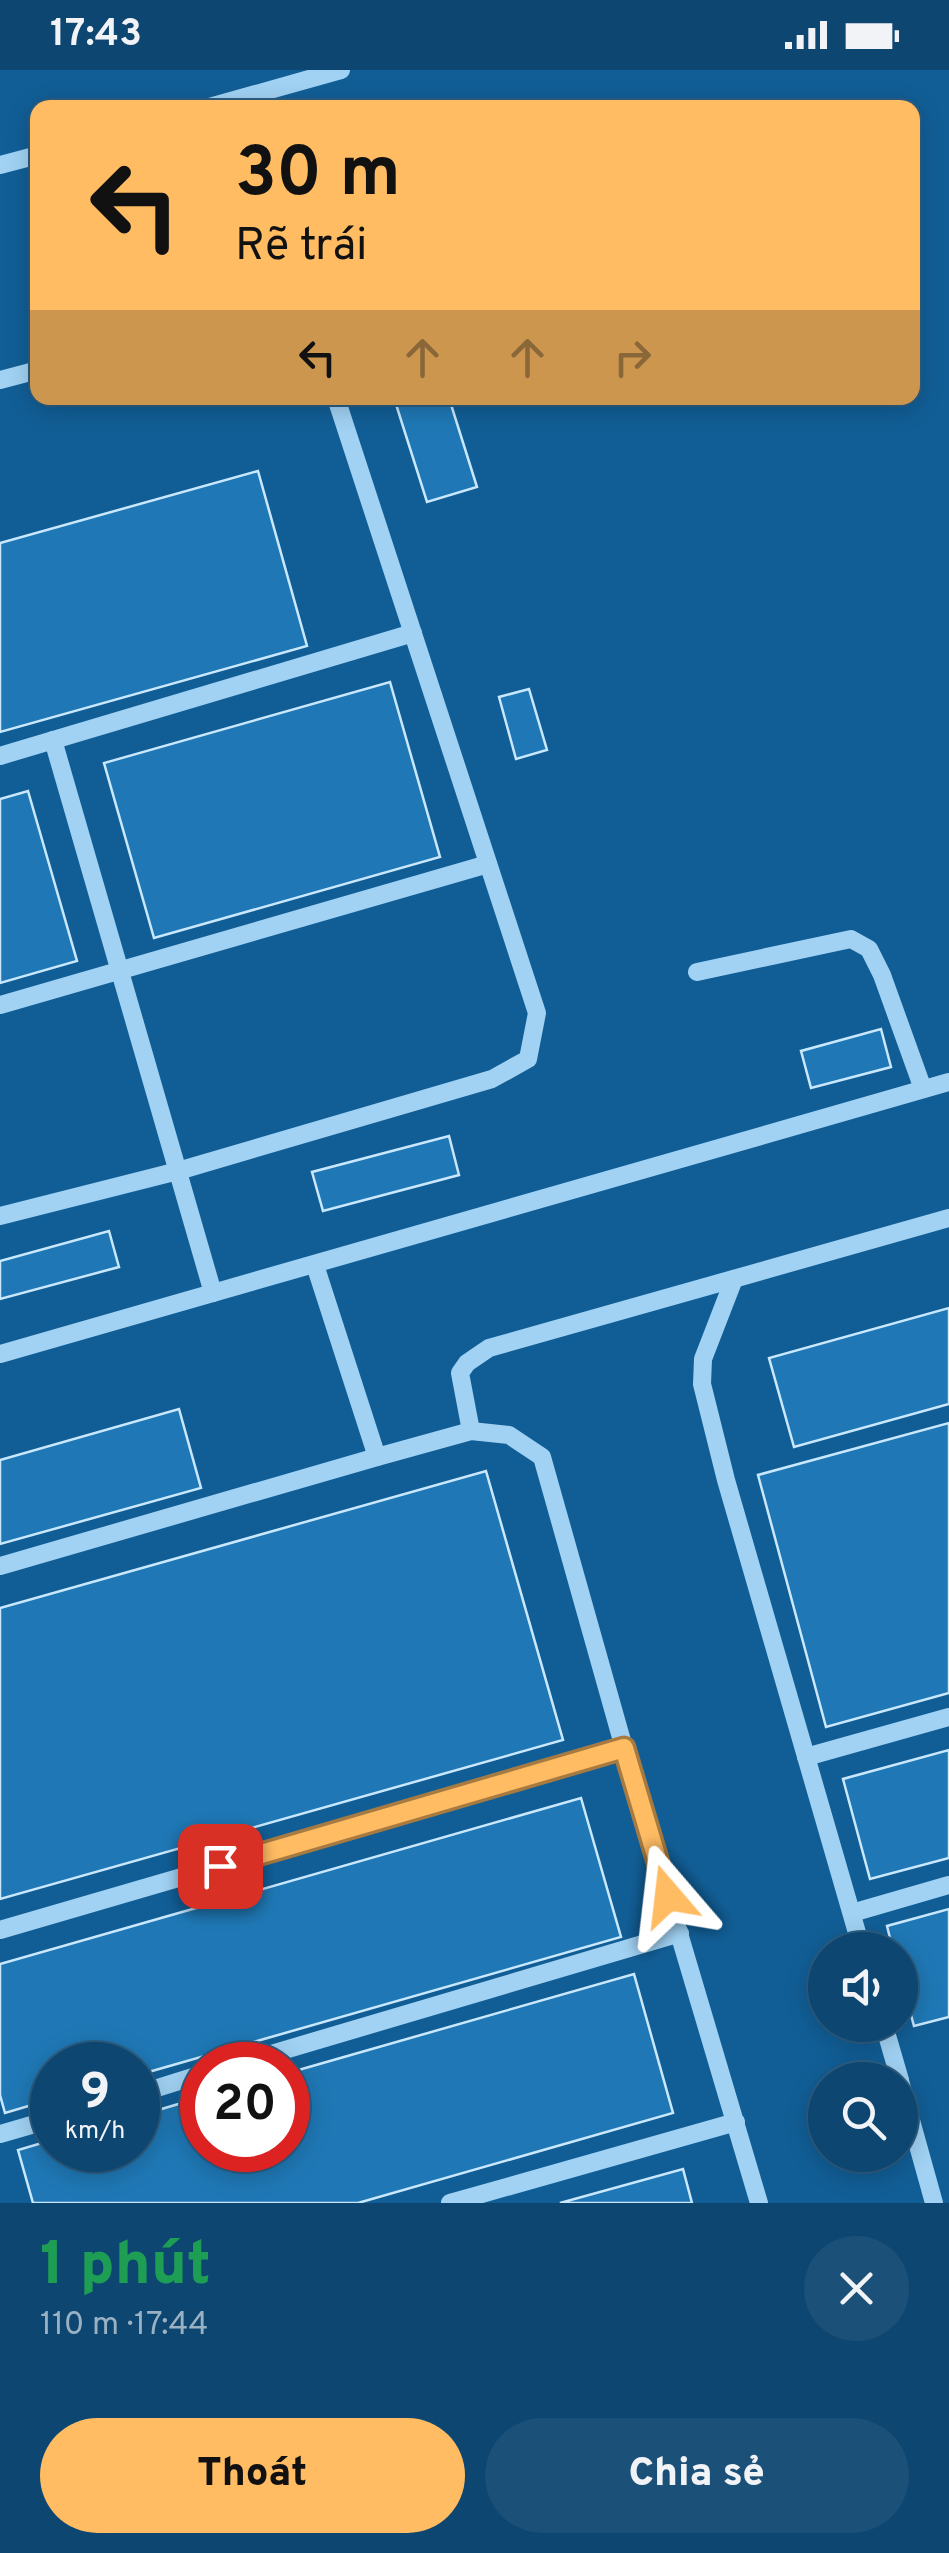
<!DOCTYPE html>
<html lang="vi">
<meta charset="utf-8">
<style>
body{margin:0;font-family:Overpass,sans-serif;background:#1b5078;color:#f1f3f6;height:100vh;display:flex;flex-direction:column;font-size:38px;white-space:nowrap}
*{box-sizing:border-box;margin:0}
p{font-size:32px;color:#9ab1c3}
.icon{flex:none;width:55px;height:55px;fill:none;stroke:currentColor;stroke-width:2;stroke-linecap:round;stroke-linejoin:round}
.map{position:relative;height:2133px;overflow:hidden}
.side{display:flex;flex-direction:column;background:#0d4670;flex:1}
.side>*{flex:none}
.hud{position:absolute;left:30px;top:30px;width:890px;height:305px;border-radius:20px;box-shadow:0 5px 25px #0003,0 0 0 2px #2d5e83;background:#ffbc63;color:#111;overflow:hidden}
.controls{position:absolute;left:808px;top:1862px;display:grid;gap:20px}
.controls a{display:grid;place-items:center;width:110px;height:110px;border-radius:50%;background:#0d4670;box-shadow:0 5px 25px #0003,0 0 0 2px #2d5e83;font-size:50px}
.speed{position:absolute;left:30px;top:1972px;display:flex;gap:20px;font-size:50px;font-weight:700;text-align:center}
.speed>*{display:grid;place-content:center;width:130px;height:130px;border-radius:50%;background:#0d4670;box-shadow:0 5px 25px #0003,0 0 0 2px #2d5e83;line-height:1}
.speed small{font-size:25px;font-weight:400}
.speed .limit{border:15px solid #d22;background:#fff;color:#111}
.pin{position:absolute;display:grid;place-items:center;width:85px;height:85px;color:#fff;margin:-42px;border-radius:20px;box-shadow:0 5px 15px #0006}
.me{position:absolute;width:110px;margin:-55px;rotate:343deg;stroke-linejoin:round;filter:drop-shadow(0 0 8px #0008)}
.turn{display:flex;align-items:center;gap:35px;height:210px;padding:0 40px;font-size:45px}
.turn .icon{width:130px;height:130px;stroke-width:2.5}
.turn b{display:block;font-size:70px;line-height:85px}
.lanes{display:flex;align-items:center;height:95px;padding:0 40px;background:#0003;justify-content:center;gap:50px;direction:ltr}
.lanes .off{opacity:.35}
.round{display:grid;place-items:center;flex:none;width:105px;height:105px;border-radius:52px;background:#1b5078}
.headline{display:flex;align-items:center;justify-content:space-between;height:170px;padding:0 40px}
h1{font-size:60px;font-weight:800;line-height:75px;color:#1e9e55}
.primary-button{display:flex;gap:20px;margin-top:auto;padding:20px 40px}
.primary-button a{flex:1;height:115px;border-radius:60px;background:#ffbc63;color:#111;font-size:40px;font-weight:800;line-height:115px;text-align:center}
.primary-button a+a{background:#1b5078;color:#f1f3f6}
.status{display:flex;justify-content:space-between;align-items:center;height:70px;padding:0 50px;background:#0d4670;direction:ltr}
.status svg{height:28px;fill:currentColor}
.map>svg:first-child{display:block}
.building{fill:#1f78b5;stroke:#c9e8fd;stroke-width:2.5}
.lines{fill:none;stroke-linecap:round;stroke-linejoin:round}
.minor{stroke:#a1d2f3;stroke-width:18}
.route-casing{stroke:#a67a40;stroke-width:25}
.route{stroke:#ffbc63;stroke-width:18}
</style>
<div class="status"><b>17:43</b><svg viewBox="0 0 49 12"><path d="M0 12V9h3v3zM5 12V6h3v6zM10 12V3h3v9zM15 12V0h3v12zM26 1h20v11H26zM47 4h2v5h-2z"/></svg></div>
<div class="map">
<svg width="949" height="2133" viewBox="0 0 949 2133">
<rect width="100%" height="100%" fill="#115e96"/>
<!-- building -->
<g class="building">
<polygon points="394,328 449,328 477,417 427,432"/>
<polygon points="258,401 307,576 0,662 0,473"/>
<polygon points="390,612 440,787 154,868 104,693"/>
<polygon points="529,619 547,680 516,689 499,627"/>
<polygon points="28,721 77,891 0,913 0,729"/>
<polygon points="881,959 891,997 811,1018 801,981"/>
<polygon points="449,1066 459,1105 323,1141 312,1102"/>
<polygon points="109,1161 119,1197 0,1229 0,1191"/>
<polygon points="949,1238 949,1334 794,1377 769,1288"/>
<polygon points="179,1339 201,1418 0,1474 0,1390"/>
<polygon points="949,1353 949,1623 826,1657 758,1405"/>
<polygon points="486,1401 563,1670 0,1829 0,1538"/>
<polygon points="949,1680 949,1788 870,1809 843,1709"/>
<polygon points="581,1728 621,1867 138,2005 138,1995 52,1995 52,2029 5,2043 0,2025 0,1894"/>
<polygon points="949,1839 949,1947 914,1956 900,1905 900,1880 893,1880 887,1856"/>
<polygon points="634,1904 673,2043 358,2133 33,2133 18,2080 52,2070 52,2080 138,2080 138,2046 202,2027 202,2080 288,2080 288,2003"/>
<polygon points="683,2099 692,2133 560,2133"/>
</g>
<g class="lines">
<!-- minor -->
<g class="minor">
<polyline points="206,38 341,0"/>
<polyline points="0,95 38,85"/>
<polyline points="0,310 38,300"/>
<polyline points="53,670 213,1223"/>
<polyline points="0,686 413,563"/>
<polyline points="697,902 851,869 869,879 882,905 923,1019"/>
<polyline points="0,935 488,794"/>
<polyline points="0,1146 178,1101 492,1009 528,989 537,943 336,328"/>
<polyline points="734,1209 703,1289 702,1314 726,1410 862,1880"/>
<polyline points="0,1284 949,1012"/>
<polyline points="471,1361 460,1303 467,1293 489,1278 949,1148"/>
<polyline points="377,1387 471,1361 509,1365 542,1387 624,1678 759,2133"/>
<polyline points="0,1496 377,1387 315,1195"/>
<polyline points="806,1687 949,1647"/>
<polyline points="852,1843 949,1815"/>
<polyline points="0,1860 624,1678"/>
<polyline points="884,1955 900,2010"/>
<polyline points="234,1995 680,1863"/>
<polyline points="900,2011 934,2133"/>
<polyline points="138,2024 202,2004"/>
<polyline points="0,2064 52,2049"/>
<polyline points="450,2133 736,2052"/>
</g>
</g>
<g class="lines">
<!-- route casing -->
<g class="route-casing">
<polyline id="route" points="220,1796 624,1678 668,1826"/>
</g>
<!-- route -->
<use href="#route" class="route"/>
</g>
</svg>
<div class="controls">
<a><svg class="icon" aria-label="sound" viewBox="0 0 24 24"><path d="M4 9h4l5-4v14l-5-4H4zM17 9q2 3 0 6"/></svg></a>
<a><svg class="icon" aria-label="search" viewBox="0 0 24 24"><circle cx="10" cy="10" r="6"/><path d="M15 15l6 6"/></svg></a>
</div>
<div class="speed"><div>9<small>km/h</small></div><div class="limit">20</div></div>
<div class="pin" style="left:220px;top:1796px;background:#d93025"><svg class="icon" aria-label="arrive" viewBox="0 0 24 24"><path d="M6 21V4h12l-3 4 3 4H6"/></svg></div>
<svg class="me" style="left:668px;top:1826px" viewBox="-20 -20 40 40"><path d="M0-17L14 15 0 8-14 15z" fill="#ffbc63" stroke="#fff" stroke-width="4"/></svg>
<div class="hud">
<div class="turn"><svg class="icon" aria-label="left" viewBox="0 0 24 24"><path d="M17 20v-9H6M10 6l-5 5 5 5"/></svg><div><b>30 m</b>Rẽ trái</div></div>
<div class="lanes"><svg class="icon" aria-label="left" viewBox="0 0 24 24"><path d="M17 20v-9H6M10 6l-5 5 5 5"/></svg><svg class="icon off" aria-label="ahead" viewBox="0 0 24 24"><path d="M12 20V5M6 11l6-6 6 6"/></svg><svg class="icon off" aria-label="ahead" viewBox="0 0 24 24"><path d="M12 20V5M6 11l6-6 6 6"/></svg><svg class="icon off" aria-label="right" viewBox="0 0 24 24"><path d="M7 20v-9h11M14 6l5 5-5 5"/></svg></div>
</div>
</div>
<section class="side">
<div class="headline"><div><h1>1 phút</h1><p>110 m · 17:44</p></div><a class="round"><svg class="icon" aria-label="close" viewBox="0 0 24 24"><path d="M6 6l12 12M18 6L6 18"/></svg></a></div>
<div class="primary-button"><a>Thoát</a><a>Chia sẻ</a></div>
</section>
